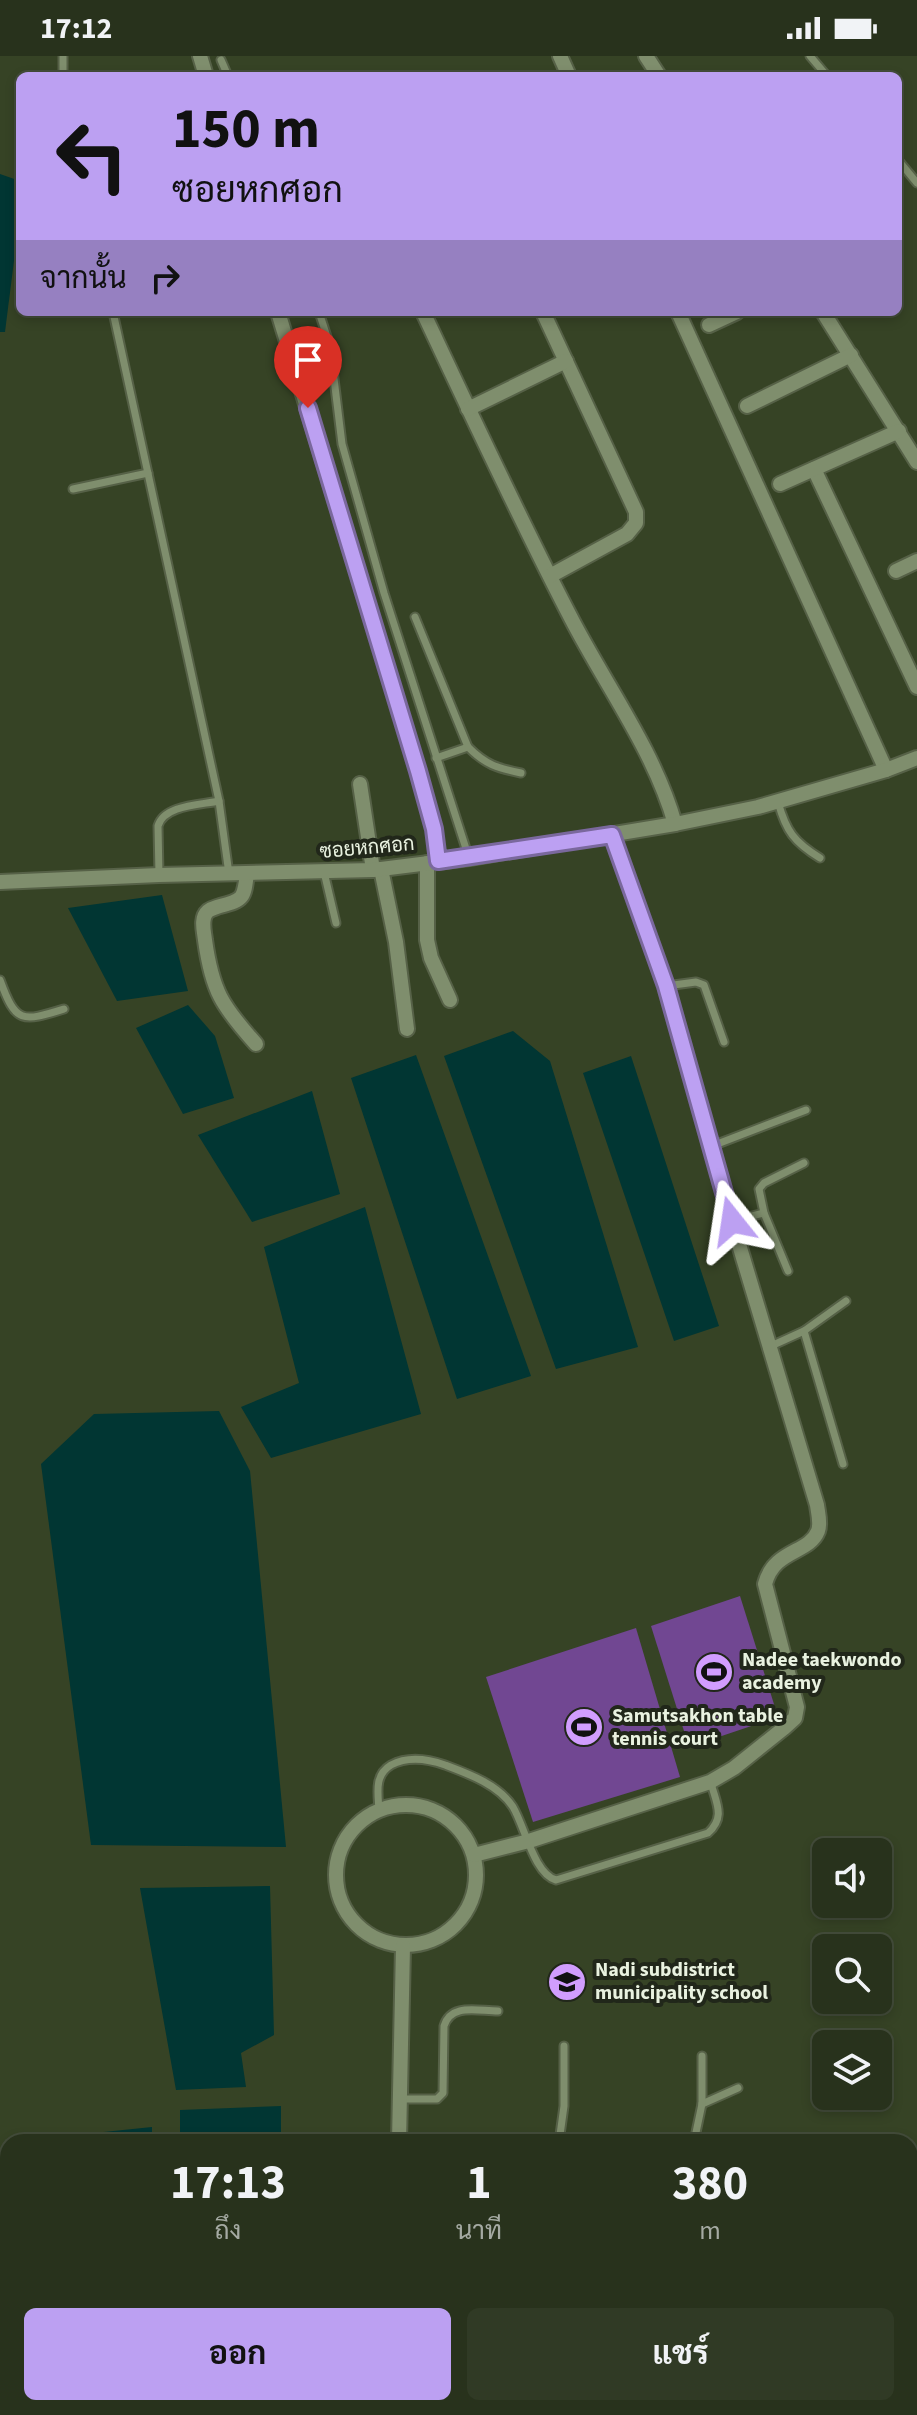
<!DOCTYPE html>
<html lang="th">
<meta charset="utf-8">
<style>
body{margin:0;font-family:"Source Sans 3",Sarabun,sans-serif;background:#303a25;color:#f1f3f6;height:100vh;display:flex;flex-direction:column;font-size:30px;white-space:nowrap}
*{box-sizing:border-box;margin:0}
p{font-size:26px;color:#a5aaa3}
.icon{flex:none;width:44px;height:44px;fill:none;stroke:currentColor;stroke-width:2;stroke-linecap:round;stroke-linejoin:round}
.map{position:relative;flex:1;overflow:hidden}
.side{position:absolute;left:0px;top:2078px;width:918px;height:282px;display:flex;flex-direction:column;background:#28321c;border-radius:24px 24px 0 0;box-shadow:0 4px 12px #0003,0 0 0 2px #444d3b}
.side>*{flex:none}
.banner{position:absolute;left:16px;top:16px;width:886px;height:244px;border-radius:12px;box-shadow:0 4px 12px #0003,0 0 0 2px #444d3b;background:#bca0f2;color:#111;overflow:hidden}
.controls{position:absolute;left:812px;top:1782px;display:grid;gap:16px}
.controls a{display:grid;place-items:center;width:80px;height:80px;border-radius:12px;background:#28321c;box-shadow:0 4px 12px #0003,0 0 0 2px #444d3b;font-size:40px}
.pin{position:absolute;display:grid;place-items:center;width:68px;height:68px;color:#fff;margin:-82px -34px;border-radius:50% 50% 50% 0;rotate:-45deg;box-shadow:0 0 8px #0007}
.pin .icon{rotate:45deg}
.me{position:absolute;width:88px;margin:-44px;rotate:345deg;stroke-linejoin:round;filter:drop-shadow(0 0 6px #0008)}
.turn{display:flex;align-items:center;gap:28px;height:168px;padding:0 24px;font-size:36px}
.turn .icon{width:104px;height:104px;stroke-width:2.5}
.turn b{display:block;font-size:56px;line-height:68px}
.then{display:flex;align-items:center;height:76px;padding:0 24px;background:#0003;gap:16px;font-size:30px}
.eta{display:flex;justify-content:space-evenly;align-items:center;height:136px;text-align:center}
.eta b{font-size:48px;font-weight:700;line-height:56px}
.primary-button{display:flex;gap:16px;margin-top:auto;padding:16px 24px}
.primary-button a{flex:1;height:92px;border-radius:12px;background:#bca0f2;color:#111;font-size:32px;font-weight:700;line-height:92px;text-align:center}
.primary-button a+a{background:#303a25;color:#f1f3f6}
.status{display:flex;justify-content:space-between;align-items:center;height:56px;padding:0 40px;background:#28321c;direction:ltr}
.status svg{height:22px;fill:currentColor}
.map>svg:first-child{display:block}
.green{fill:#714792}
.water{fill:#013633}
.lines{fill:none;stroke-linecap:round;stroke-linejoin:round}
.service-casing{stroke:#566147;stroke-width:11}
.minor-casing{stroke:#566147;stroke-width:18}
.service{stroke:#7f8e6d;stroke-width:7}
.minor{stroke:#7f8e6d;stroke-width:14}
.route-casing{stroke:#7a689d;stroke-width:20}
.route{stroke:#bca0f2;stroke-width:14}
.labels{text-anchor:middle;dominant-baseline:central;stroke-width:8;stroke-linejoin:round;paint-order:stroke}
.street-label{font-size:20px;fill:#e9f2e0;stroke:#21271a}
.poi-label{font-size:20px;font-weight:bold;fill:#e9f2e0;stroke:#21271a;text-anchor:start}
</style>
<div class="status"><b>17:12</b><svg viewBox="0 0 49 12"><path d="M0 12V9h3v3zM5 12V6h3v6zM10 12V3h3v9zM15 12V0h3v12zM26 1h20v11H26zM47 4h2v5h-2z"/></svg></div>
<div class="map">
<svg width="917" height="2359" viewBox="0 0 917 2359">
<rect width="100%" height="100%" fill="#364325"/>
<!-- green -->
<g class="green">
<polygon points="740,1540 778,1661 689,1691 651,1570"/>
<polygon points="636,1572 680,1721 533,1766 486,1621"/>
</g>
<!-- water -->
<g class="water">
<polygon points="0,118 20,125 20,157 5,276 0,276"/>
<polygon points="162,839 188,935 117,945 68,852"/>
<polygon points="188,949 215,980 234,1042 183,1058 136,972"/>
<polygon points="513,975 550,1005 638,1291 556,1313 444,1000"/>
<polygon points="416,999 531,1320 457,1343 351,1022"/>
<polygon points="631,1000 719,1270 674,1285 583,1017"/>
<polygon points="312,1035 340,1138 252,1166 198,1079"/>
<polygon points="365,1151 421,1358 271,1402 241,1351 299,1327 264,1191"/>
<polygon points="219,1355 250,1415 286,1791 91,1789 41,1408 94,1358"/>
<polygon points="270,1830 274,1979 241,1997 246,2031 176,2034 140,1832"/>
<polygon points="281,2050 281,2086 180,2086 180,2054"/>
<polygon points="152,2071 152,2086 36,2086 36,2083"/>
</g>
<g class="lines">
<!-- service casing -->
<g class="service-casing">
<g id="service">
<polyline points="63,0 63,20"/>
<polyline points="810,0 827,20"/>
<polyline points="221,4 228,20"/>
<polyline points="898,104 917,127"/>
<polyline points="113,256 219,745 229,818"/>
<polyline points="319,256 330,290 342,388 384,537 469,802"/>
<polyline points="73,433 148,417"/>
<path d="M415 561 468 691C486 709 497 712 521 717"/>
<polyline points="436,702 468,691"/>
<path d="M778 746C786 775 794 786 820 802"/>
<polyline points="324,816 336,867"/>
<path d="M159 819 158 770C164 749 200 749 219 745"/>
<path d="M0 924C16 968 22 966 64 953"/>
<polyline points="666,930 696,926 704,929 724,986"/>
<polyline points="712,1090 806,1054"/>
<polyline points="732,1165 764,1157"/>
<polyline points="788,1215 764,1157 759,1133 764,1127 804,1107"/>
<polyline points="771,1290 804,1275"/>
<polyline points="843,1408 804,1275 846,1245"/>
<path d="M379 1754C378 1737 374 1719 391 1709 408 1700 428 1703 445 1709 469 1718 499 1729 513 1751 525 1771 534 1818 556 1824L708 1777C726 1761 716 1747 711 1727"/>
<path d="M399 2043H437L443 2037 444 1970C451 1947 477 1955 498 1955"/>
<polyline points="702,2048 738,2032"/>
<polyline points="559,2086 564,2050 564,1990"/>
<polyline points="694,2086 702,2048 702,2000"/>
<polyline points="24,2359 27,2352"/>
</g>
</g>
<!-- minor casing -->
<g class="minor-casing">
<g id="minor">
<polyline points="200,0 206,20"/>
<polyline points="560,0 569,20"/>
<polyline points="646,0 659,20"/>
<polyline points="278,256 418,715 434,773 438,805"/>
<path d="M423 256C471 358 519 462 571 562 606 630 654 694 675 768"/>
<polyline points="543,256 636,456 636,467 627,478 550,520"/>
<polyline points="678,256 886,714"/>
<polyline points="823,256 917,406"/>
<polyline points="709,269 737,256"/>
<polyline points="747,350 851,299"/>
<polyline points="468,353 566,305"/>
<polyline points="814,413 917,631"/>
<polyline points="780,428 899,375"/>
<polyline points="896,515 917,505"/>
<polyline points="360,728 373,814"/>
<polyline points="427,807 427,884 431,902 450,944"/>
<polyline points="381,813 396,886 407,973"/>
<path d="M247 817C244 842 244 844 220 850 215 852 212 852 208 855 200 862 204 875 205 884 212 935 222 950 256 988"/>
<polyline points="0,826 159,819 373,814 469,802 675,768 758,751 886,714 917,702"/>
<circle cx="406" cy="1819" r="70"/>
<path d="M474 1799 529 1785 710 1726 734 1712 784 1672 795 1662 797 1651 765 1528C774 1493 809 1498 818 1475 821 1467 818 1457 817 1449L732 1165 666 930 612 779"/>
<polyline points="399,2086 403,1890"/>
<polyline points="910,2203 917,2239"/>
<polyline points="0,2252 8,2253"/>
<polyline points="910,2302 917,2302"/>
<polyline points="479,2359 480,2352"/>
</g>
</g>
<!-- service -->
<use href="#service" class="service"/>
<!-- minor -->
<use href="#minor" class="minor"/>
</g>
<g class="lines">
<!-- route casing -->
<g class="route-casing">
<polyline id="route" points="308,352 418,715 434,773 438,805 612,779 666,930 732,1165"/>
</g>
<!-- route -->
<use href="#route" class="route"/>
</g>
<!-- icons -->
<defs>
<g id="stadium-disc" transform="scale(2)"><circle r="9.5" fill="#d19dfe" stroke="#21271a"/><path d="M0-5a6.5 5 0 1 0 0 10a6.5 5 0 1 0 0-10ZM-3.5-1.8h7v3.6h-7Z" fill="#111"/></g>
<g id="school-disc" transform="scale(2)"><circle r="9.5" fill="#d19dfe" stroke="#21271a"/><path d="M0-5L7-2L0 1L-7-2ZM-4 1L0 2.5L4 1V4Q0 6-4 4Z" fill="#111"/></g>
</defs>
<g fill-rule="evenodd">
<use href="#stadium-disc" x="714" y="1616"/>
<use href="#stadium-disc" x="584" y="1671"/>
<use href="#school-disc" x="567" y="1926"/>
</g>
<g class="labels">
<!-- street labels -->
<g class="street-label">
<text transform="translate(367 792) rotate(-5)">ซอยหกศอก</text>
</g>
<!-- poi labels -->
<g class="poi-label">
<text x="742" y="1604">Nadee taekwondo<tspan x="742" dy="23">academy</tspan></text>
<text x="612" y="1660">Samutsakhon table<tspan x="612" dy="23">tennis court</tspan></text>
<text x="595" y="1914">Nadi subdistrict<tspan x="595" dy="23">municipality school</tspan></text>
</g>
</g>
</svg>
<div class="controls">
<a><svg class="icon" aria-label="sound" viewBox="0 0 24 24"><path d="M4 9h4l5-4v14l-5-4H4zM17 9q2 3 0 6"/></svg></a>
<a><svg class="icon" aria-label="search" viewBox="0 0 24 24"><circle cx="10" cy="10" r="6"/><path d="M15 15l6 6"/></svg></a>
<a><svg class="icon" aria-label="layers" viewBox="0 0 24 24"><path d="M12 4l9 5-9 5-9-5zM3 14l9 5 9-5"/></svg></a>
</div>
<div class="pin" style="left:308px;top:352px;background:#d93025"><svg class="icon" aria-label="arrive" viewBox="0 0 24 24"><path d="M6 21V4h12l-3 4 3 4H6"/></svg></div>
<svg class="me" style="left:732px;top:1165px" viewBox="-20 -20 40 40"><path d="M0-17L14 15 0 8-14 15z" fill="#bca0f2" stroke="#fff" stroke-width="4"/></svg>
<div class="banner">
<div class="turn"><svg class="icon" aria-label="left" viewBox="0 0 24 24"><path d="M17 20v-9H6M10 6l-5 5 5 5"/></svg><div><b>150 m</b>ซอยหกศอก</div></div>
<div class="then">จากนั้น<svg class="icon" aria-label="right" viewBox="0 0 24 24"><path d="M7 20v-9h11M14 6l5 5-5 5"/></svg></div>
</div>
<section class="side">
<div class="eta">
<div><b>17:13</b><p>ถึง</p></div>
<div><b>1</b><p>นาที</p></div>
<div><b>380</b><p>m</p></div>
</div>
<div class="primary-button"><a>ออก</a><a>แชร์</a></div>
</section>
</div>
